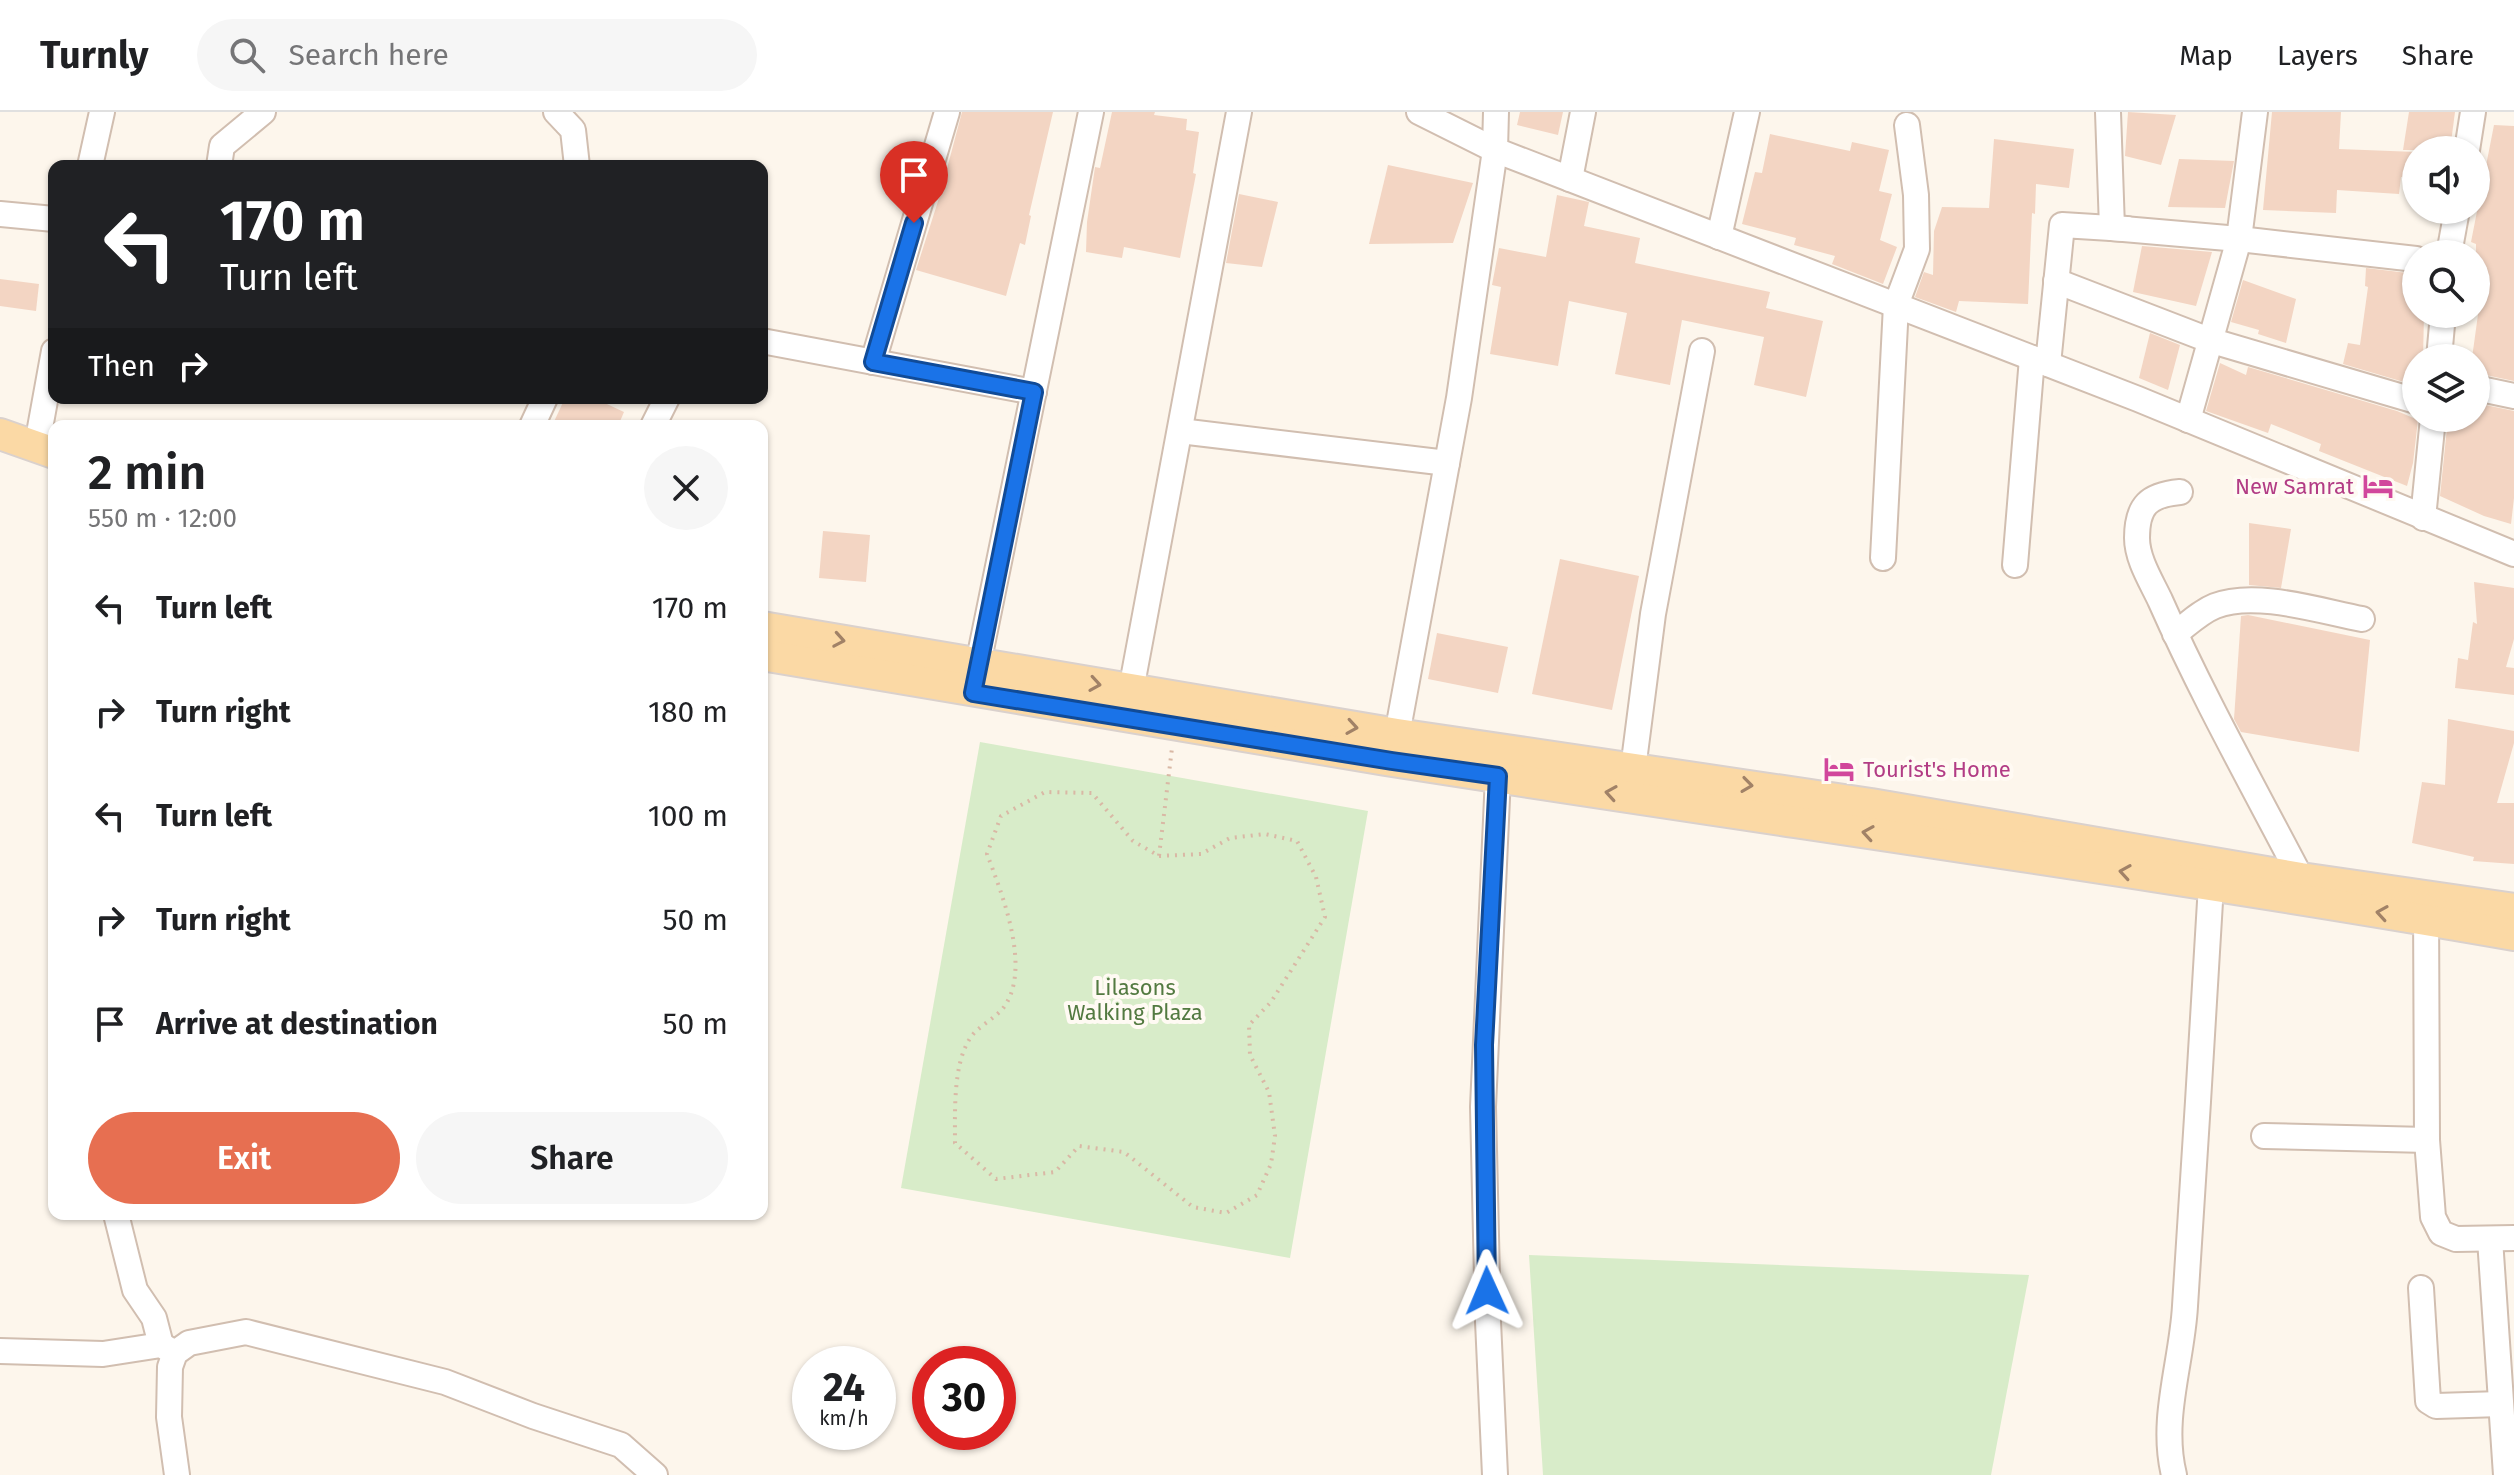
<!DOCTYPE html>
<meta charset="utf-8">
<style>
body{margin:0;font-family:"Fira Sans",sans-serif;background:#f6f6f6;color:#202124;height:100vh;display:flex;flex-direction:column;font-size:30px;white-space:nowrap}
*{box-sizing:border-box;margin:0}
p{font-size:26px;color:#757577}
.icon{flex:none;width:44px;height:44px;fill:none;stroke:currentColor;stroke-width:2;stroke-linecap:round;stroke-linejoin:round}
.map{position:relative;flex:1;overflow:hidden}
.details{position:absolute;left:48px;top:308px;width:720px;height:800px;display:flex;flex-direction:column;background:#fff;border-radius:16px;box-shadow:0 2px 6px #0004}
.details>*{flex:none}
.banner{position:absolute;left:48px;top:48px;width:720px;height:244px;border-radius:16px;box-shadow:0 2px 6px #0004;background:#202124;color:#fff;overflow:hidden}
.controls{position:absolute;left:2402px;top:24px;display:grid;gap:16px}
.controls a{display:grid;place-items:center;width:88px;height:88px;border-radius:50%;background:#fff;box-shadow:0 2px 6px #0004;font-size:40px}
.speed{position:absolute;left:792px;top:1234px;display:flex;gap:16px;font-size:40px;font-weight:700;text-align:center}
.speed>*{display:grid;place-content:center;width:104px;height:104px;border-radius:50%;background:#fff;box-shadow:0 2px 6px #0004;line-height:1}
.speed small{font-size:20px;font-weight:400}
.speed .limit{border:12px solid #d22;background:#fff;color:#111}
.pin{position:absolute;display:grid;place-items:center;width:68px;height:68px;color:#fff;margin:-82px -34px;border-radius:50% 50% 50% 0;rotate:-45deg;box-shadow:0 0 8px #0007}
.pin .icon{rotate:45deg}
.me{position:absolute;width:88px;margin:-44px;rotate:359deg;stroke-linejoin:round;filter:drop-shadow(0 0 6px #0008)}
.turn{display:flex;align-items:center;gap:28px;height:168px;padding:0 40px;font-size:36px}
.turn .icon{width:104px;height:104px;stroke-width:2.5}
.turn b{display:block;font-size:56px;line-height:68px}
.then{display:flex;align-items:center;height:76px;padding:0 40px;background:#0003;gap:16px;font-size:30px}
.round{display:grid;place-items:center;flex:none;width:84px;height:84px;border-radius:42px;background:#f6f6f6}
.overview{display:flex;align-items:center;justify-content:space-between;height:136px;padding:0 40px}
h1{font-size:48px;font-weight:600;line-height:60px}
.cta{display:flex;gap:16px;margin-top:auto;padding:16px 40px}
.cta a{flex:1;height:92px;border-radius:48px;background:#e76f51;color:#fff;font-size:32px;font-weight:600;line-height:92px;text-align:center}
.cta a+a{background:#f6f6f6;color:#202124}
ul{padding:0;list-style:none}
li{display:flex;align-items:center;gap:24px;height:104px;padding:0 40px}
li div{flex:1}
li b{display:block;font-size:30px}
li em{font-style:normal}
header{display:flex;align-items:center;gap:48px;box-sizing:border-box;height:112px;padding:0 40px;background:#fff;border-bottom:2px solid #e0e0e0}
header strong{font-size:38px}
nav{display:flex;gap:44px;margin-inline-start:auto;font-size:28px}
.search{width:560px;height:72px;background:#f6f6f6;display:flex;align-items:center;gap:20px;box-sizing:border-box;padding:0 28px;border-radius:44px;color:#757577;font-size:30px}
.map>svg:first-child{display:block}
.green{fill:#d8ecc9}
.building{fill:#f3d5c3}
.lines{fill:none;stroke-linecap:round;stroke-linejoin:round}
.minor-casing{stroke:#d1beb0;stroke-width:28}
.major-casing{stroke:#dad1cd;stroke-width:34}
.path{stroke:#d9b8a5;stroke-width:4;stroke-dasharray:2 6;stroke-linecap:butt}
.minor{stroke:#fff;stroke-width:24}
.major{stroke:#fbd9a5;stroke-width:30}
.oneway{stroke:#a18267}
.route-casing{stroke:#114b97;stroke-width:20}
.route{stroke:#1a73e8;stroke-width:14}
.labels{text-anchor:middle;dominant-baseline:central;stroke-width:8;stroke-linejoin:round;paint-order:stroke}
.hotel-label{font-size:22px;fill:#b23c85;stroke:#fffaf3;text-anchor:end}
.park-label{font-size:22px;fill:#537a41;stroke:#fffaf3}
</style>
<header>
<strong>Turnly</strong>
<div class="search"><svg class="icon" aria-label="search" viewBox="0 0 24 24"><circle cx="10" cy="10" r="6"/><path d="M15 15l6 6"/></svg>Search here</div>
<nav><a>Map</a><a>Layers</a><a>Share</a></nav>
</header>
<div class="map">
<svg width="2514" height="1363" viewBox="0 0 2514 1363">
<rect width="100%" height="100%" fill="#fdf6ec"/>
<!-- green -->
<g class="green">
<polygon points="980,630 1368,699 1290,1146 901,1076"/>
<polygon points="1529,1143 2029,1163 1991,1363 1543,1363"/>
</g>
<!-- building -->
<g class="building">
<polygon points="962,0 1053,0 1029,103 1031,104 1025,133 1020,131 1006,184 916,158 940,83"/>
<polygon points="1112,0 1155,0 1154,3 1187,7 1186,18 1199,20 1193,61 1196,62 1180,146 1124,135 1122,146 1086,140 1087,110 1094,62 1095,55 1100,56"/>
<polygon points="1520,0 1563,0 1558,23 1517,13"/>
<polygon points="2128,0 2176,3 2161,53 2125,44"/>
<polygon points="2272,0 2341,0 2339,37 2416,40 2416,67 2401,65 2399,82 2337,78 2336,101 2263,98"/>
<polygon points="2409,0 2455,0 2450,38 2403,38"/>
<polygon points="2494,13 2514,14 2514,269 2476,261 2476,246 2472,246 2481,181 2476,181 2476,132 2471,130"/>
<polygon points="1770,22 1850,39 1852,30 1889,38 1879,79 1892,82 1880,128 1897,135 1883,172 1832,152 1835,144 1794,133 1796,126 1742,112 1755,60 1762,61"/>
<polygon points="1994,27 2074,37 2069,76 2036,72 2035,102 2032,101 2028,192 1959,189 1956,200 1915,185 1924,160 1933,163 1934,119 1942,95 1989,96"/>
<polygon points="2179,47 2234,49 2225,96 2168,95"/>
<polygon points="1388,53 1473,71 1453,131 1369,132"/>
<polygon points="1239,82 1278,90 1262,155 1226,151"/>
<polygon points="1557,83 1589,90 1584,114 1640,126 1635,151 1770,180 1766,196 1823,209 1806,285 1754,273 1764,225 1682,208 1670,273 1615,262 1627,201 1569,189 1558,254 1490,242 1501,175 1492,173 1499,136 1546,145"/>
<polygon points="2142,134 2212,140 2196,194 2133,180"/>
<polygon points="2366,156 2416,162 2416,202 2424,202 2423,246 2416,246 2414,273 2343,252 2348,231 2360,233 2368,175 2365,174"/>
<polygon points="0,167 39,172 36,199 0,194"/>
<polygon points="2243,168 2296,187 2286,231 2258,222 2259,218 2231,210"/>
<polygon points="2150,221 2180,233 2168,278 2139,266"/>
<polygon points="2220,251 2246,263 2248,255 2397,299 2418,308 2413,351 2407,374 2319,339 2321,332 2271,312 2268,321 2206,299"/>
<polygon points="565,286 594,286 624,300 618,314 552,314"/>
<polygon points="2476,291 2514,299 2514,386 2511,412 2484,404 2440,384 2448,306 2476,306"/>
<polygon points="2249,411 2291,417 2281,476 2249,473"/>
<polygon points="823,419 870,423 866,470 819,466"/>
<polygon points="1560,447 1639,464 1612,598 1532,582"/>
<polygon points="2474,470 2514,476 2514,527 2506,555 2514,556 2514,583 2455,576 2458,546 2468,548 2473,510 2477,512"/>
<polygon points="2248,503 2370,528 2359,640 2241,620 2234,607 2241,504"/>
<polygon points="1437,521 1508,535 1498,581 1428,567"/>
<polygon points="2448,607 2514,619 2514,631 2497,691 2514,691 2514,752 2473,749 2474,745 2412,731 2422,670 2445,673"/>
</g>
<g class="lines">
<!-- minor casing -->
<g class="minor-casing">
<g id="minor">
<polyline points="556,0 573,18 577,54"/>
<polyline points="1419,0 1495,38 2138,287 2514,442"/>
<polyline points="2108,0 2112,116 2239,127 2416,147"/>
<polyline points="2467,38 2473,0"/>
<polyline points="90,54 102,0"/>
<polyline points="219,54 222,34 263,0"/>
<polyline points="1570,67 1583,0"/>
<polyline points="0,102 54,107"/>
<polyline points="1719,125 1747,0"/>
<polyline points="2449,142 2457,98"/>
<polyline points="2056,169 2209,228 2416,289"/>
<polyline points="762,229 1034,280"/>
<polyline points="2439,246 2443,202"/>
<polyline points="873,250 947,0"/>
<polyline points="2048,252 2062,113 2127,117"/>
<polyline points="2476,276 2514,284"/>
<polyline points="2188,308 2239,127 2255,0"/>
<polyline points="532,314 545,286"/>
<polyline points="653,314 667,286"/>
<polyline points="40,316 54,239"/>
<polyline points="1180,319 1447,351"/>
<path d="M2180 380C2149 383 2137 393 2137 426 2137 447 2151 469 2160 488 2202 583 2253 674 2301 766"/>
<polyline points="2423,406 2433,306"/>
<polyline points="1883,446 1896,193 1917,137 1916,83 1907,13"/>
<polyline points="2015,453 2032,246"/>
<path d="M2175 522C2188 512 2200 500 2215 494 2255 478 2320 499 2362 507"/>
<polyline points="975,567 1091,0"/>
<polyline points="1131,578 1239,0"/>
<polyline points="1394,639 1459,286 1495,38 1496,0"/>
<polyline points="1633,657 1653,502 1702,239"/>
<polyline points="2426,791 2427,1028 2433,1105 2441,1121 2456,1127 2514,1126"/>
<polyline points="2264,1024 2427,1028"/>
<polyline points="116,1102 135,1178 154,1206 161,1233"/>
<polyline points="2490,1127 2506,1363"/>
<polyline points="2421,1176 2428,1289 2436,1294 2501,1292"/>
<polyline points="0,1239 103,1242 161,1233 175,1241"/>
<polyline points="177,1363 169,1305 170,1255 175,1241 189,1231 246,1220 445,1270 533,1304 621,1333 655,1363"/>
<polyline points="1495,1363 1488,1209 1483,995 1498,664"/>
<path d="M2174 1363C2160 1307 2182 1250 2185 1194 2194 1054 2203 913 2211 773"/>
</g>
</g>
<!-- major casing -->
<g class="major-casing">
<g id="major">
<polyline points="0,322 54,341"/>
<polyline points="762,515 1397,622 1871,692 2301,766 2514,797"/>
<path d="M762 543C970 580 1178 615 1386 648 1762 707 2139 758 2514 823"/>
</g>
</g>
<!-- path -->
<path class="path" d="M1159 744 1201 742 1230 726 1265 722 1297 729 1316 765 1325 805 1271 890 1249 913 1250 943 1269 980 1275 1024 1271 1052 1257 1083 1226 1101 1193 1095 1124 1040 1079 1034 1055 1060 996 1067 955 1031C955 1001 953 954 969 928 976 915 995 907 1004 895 1032 856 1002 782 987 742L1001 704 1045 680 1092 681 1133 729 1159 744 1172 636"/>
<!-- minor -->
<use href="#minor" class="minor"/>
<!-- major -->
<use href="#major" class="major"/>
</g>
<!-- one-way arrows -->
<defs><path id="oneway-chevron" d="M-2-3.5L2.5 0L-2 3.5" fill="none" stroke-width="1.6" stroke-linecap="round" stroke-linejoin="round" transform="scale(2)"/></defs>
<g class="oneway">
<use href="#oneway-chevron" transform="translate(839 528) rotate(10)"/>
<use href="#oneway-chevron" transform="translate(1095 572) rotate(9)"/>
<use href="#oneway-chevron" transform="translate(1352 615) rotate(9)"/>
<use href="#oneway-chevron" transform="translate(1747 673) rotate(8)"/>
<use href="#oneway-chevron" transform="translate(1611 681) rotate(-171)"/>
<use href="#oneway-chevron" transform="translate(1868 721) rotate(-171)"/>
<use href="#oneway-chevron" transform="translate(2125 760) rotate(-171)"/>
<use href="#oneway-chevron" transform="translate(2382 801) rotate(-171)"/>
</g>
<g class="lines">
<!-- route casing -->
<g class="route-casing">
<polyline id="route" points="914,111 873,250 1034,280 973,581 1392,649 1498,664 1484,933 1487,1179"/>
</g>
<!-- route -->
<use href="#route" class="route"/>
</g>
<!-- icons -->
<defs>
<g id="hotel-bare" transform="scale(2.4)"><path d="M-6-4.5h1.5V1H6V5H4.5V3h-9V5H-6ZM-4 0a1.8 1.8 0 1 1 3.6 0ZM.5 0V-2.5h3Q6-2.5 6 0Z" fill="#d1479c" stroke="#fffaf3" stroke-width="2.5" paint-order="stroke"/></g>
</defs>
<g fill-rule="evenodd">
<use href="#hotel-bare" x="2378" y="374"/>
<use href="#hotel-bare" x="1839" y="657"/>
</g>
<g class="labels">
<!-- hotel labels -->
<g class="hotel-label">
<text x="2354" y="374">New Samrat</text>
<text x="1863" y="657" text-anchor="start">Tourist's Home</text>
</g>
<!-- park labels -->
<g class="park-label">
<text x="1135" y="875">Lilasons<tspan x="1135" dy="25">Walking Plaza</tspan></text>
</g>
</g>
</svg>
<div class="controls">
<a><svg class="icon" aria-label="sound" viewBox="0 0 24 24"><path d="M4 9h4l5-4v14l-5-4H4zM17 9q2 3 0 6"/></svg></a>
<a><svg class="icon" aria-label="search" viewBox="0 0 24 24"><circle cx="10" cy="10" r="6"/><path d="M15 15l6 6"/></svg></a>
<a><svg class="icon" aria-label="layers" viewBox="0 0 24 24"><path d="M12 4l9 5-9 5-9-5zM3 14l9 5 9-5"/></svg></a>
</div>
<div class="speed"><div>24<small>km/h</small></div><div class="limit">30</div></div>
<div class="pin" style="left:914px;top:111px;background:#d93025"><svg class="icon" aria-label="arrive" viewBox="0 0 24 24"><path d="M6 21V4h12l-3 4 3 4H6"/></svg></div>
<svg class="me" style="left:1487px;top:1179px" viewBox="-20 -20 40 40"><path d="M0-17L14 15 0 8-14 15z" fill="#1a73e8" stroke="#fff" stroke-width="4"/></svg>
<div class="banner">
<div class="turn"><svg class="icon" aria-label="left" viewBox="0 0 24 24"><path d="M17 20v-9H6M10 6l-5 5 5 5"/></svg><div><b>170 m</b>Turn left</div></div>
<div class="then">Then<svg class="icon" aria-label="right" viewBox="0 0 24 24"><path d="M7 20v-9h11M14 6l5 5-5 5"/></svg></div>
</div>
<section class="details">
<div class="overview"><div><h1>2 min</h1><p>550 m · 12:00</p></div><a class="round"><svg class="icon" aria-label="close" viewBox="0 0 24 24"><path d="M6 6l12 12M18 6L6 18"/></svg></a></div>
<ul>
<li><svg class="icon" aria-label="left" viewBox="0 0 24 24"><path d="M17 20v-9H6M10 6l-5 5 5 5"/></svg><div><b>Turn left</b></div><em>170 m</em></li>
<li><svg class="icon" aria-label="right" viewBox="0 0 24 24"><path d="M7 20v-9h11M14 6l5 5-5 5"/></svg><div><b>Turn right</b></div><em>180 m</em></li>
<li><svg class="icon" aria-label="left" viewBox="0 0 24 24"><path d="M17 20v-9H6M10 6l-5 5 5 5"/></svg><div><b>Turn left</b></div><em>100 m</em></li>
<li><svg class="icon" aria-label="right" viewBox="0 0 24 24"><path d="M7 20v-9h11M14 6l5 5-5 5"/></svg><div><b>Turn right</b></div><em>50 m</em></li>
<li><svg class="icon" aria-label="arrive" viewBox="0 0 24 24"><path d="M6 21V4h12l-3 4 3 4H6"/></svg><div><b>Arrive at destination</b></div><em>50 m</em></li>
</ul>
<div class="cta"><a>Exit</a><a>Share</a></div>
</section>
</div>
